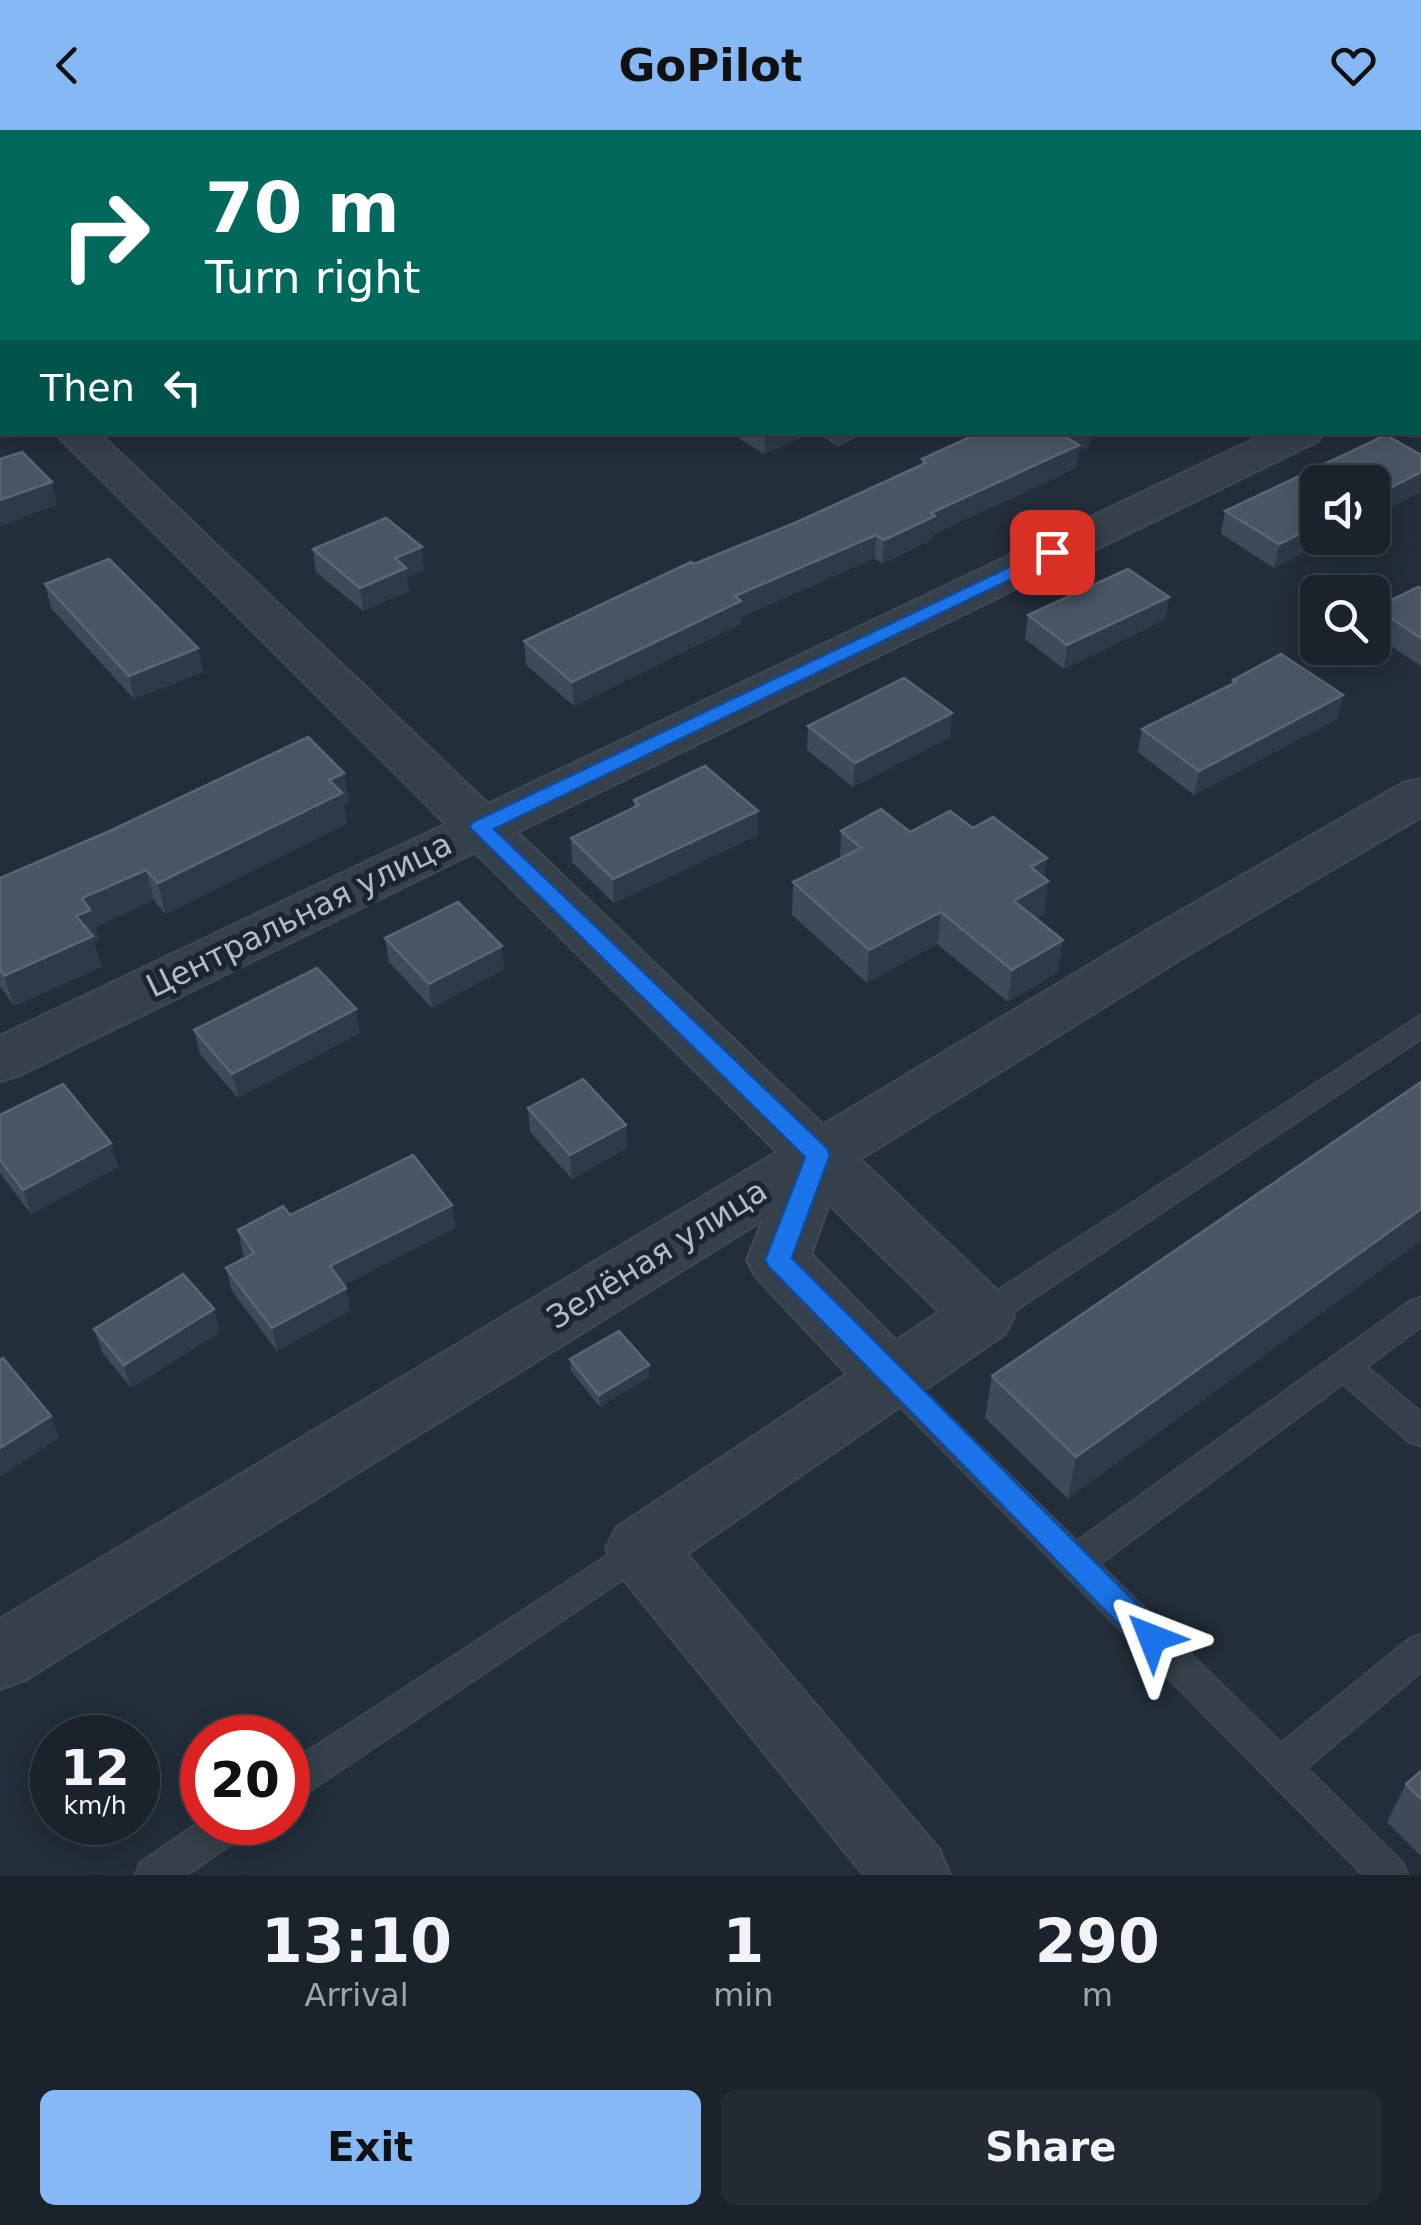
<!DOCTYPE html>
<meta charset="utf-8">
<style>
body{margin:0;font-family:"DejaVu Sans",sans-serif;background:#232a34;color:#f1f3f6;height:100vh;display:flex;flex-direction:column;font-size:38px;white-space:nowrap}
*{box-sizing:border-box;margin:0}
p{font-size:32px;color:#9fa4a9}
.icon{flex:none;width:55px;height:55px;fill:none;stroke:currentColor;stroke-width:2;stroke-linecap:round;stroke-linejoin:round}
.map{position:relative;height:1745px;overflow:hidden}
.drawer{display:flex;flex-direction:column;background:#1a222c;flex:1}
.drawer>*{flex:none}
.top-card{position:absolute;left:0px;top:0px;width:1422px;height:305px;box-shadow:0 5px 25px #0003,0 0 0 2px #383f48;background:#00695c;color:#fff;overflow:hidden}
.tools{position:absolute;left:1300px;top:335px;display:grid;gap:20px}
.tools a{display:grid;place-items:center;width:90px;height:90px;border-radius:15px;background:#1a222c;box-shadow:0 5px 25px #0003,0 0 0 2px #383f48;font-size:50px}
.speed{position:absolute;left:30px;top:1585px;display:flex;gap:20px;font-size:50px;font-weight:700;text-align:center}
.speed>*{display:grid;place-content:center;width:130px;height:130px;border-radius:50%;background:#1a222c;box-shadow:0 5px 25px #0003,0 0 0 2px #383f48;line-height:1}
.speed small{font-size:25px;font-weight:400}
.speed .limit{border:15px solid #d22;background:#fff;color:#111}
.pin{position:absolute;display:grid;place-items:center;width:85px;height:85px;color:#fff;margin:-42px;border-radius:20px;box-shadow:0 5px 15px #0006}
.me{position:absolute;width:110px;margin:-55px;rotate:315deg;stroke-linejoin:round;filter:drop-shadow(0 0 8px #0008)}
.turn{display:flex;align-items:center;gap:35px;height:210px;padding:0 40px;font-size:45px}
.turn .icon{width:130px;height:130px;stroke-width:2.5}
.turn b{display:block;font-size:70px;line-height:85px}
.then{display:flex;align-items:center;height:95px;padding:0 40px;background:#0003;gap:20px;font-size:38px}
.eta{display:flex;justify-content:space-evenly;align-items:center;height:170px;text-align:center}
.eta b{font-size:60px;font-weight:600;line-height:70px}
.primary-button{display:flex;gap:20px;margin-top:auto;padding:20px 40px}
.primary-button a{flex:1;height:115px;border-radius:15px;background:#86b8f6;color:#111;font-size:40px;font-weight:600;line-height:115px;text-align:center}
.primary-button a+a{background:#232a34;color:#f1f3f6}
header{display:flex;justify-content:space-between;align-items:center;height:130px;padding:0 40px;background:#86b8f6;color:#111;font-size:45px;font-weight:600}
.map>svg:first-child{display:block}
.lines{fill:none;stroke-linecap:round;stroke-linejoin:round}
.lane-casing{stroke:#3f4953;stroke-width:3}
.street-casing{stroke:#3f4953;stroke-width:4}
.lane{fill:#36404a;fill-rule:evenodd}
.street{fill:#36404a;fill-rule:evenodd}
.wall{fill:#3d4a58}
.shaded-wall{fill:#2d3a47}
.building{fill:#495764;stroke:#5a6673;stroke-width:2.5}
.route{fill:#1a73e8;stroke:#114b97;stroke-width:2.5}
.labels{text-anchor:middle;dominant-baseline:central;stroke-width:10;stroke-linejoin:round;paint-order:stroke}
.street-label{font-size:32px;fill:#b1bbc6;stroke:#1b252f}
</style>
<header><svg class="icon" aria-label="back" viewBox="0 0 24 24"><path d="M15 5l-7 7 7 7"/></svg>GoPilot<svg class="icon" aria-label="heart" viewBox="0 0 24 24"><path d="M12 20l-8-8c-3-5 5-10 8-4 3-6 11-1 8 4z"/></svg></header>
<div class="map">
<svg width="1421" height="1745" viewBox="0 0 1421 1745">
<rect width="100%" height="100%" fill="#222e3a"/>
<g class="lines">
<!-- lane casing -->
<g class="lane-casing">
<g id="lane">
<polygon points="819,302 863,302 838,315"/>
<polygon points="1421,885 1421,909 994,1195 983,1199 972,1195 967,1186 972,1177"/>
<polygon points="1421,1167 1421,1197 1367,1237 1421,1282 1421,1316 1409,1312 1343,1254 1100,1434 1281,1613 1409,1509 1421,1504 1421,1542 1307,1638 1402,1732 1408,1745 1363,1745 880,1257 875,1248 880,1239 891,1235 902,1239 1077,1411 1410,1171"/>
<polygon points="640,1404 652,1408 657,1419 652,1430 301,1667 288,1672 288,1634"/>
<polygon points="202,1690 250,1692 245,1705 187,1745 135,1745 141,1732"/>
</g>
</g>
<!-- street casing -->
<g class="street-casing">
<g id="street">
<polygon points="0,223 2,224 2,249 0,248"/>
<rect x="1420" y="234" width="1" height="24"/>
<path d="M54 302H98L488 674 1269 302H1323L1318 311 517 702 823 995 1151 798 1403 653 1421 649V687L1189 824 860 1029 1005 1168 1014 1186 1005 1204 687 1424 939 1719 950 1745H864L616 1440 606 1419 616 1398 847 1244 756 1147 747 1130 763 1090 25 1550 0 1559V1489L777 1022 475 722 20 945 0 951V906L446 694ZM829 1074 939 1182 896 1211 811 1124Z"/>
</g>
</g>
<!-- lane -->
<use href="#lane" class="lane"/>
<!-- street -->
<use href="#street" class="street"/>
</g>
<!-- wall -->
<g class="wall">
<polygon points="157,0 244,0 244,2 160,2"/>
<polygon points="2,123 2,175 0,173 0,124"/>
<polygon points="729,302 814,302 764,324"/>
<polygon points="981,302 1091,302 1089,316 1078,321 1076,338 934,404 933,409 882,434 875,428 741,487 741,494 574,576 526,535 524,511 694,434 797,392 921,335 922,329"/>
<polygon points="1421,325 1421,362 1372,387 1318,408 1332,408 1274,438 1221,404 1225,381"/>
<polygon points="313,419 424,440 407,447 409,461 363,481 316,442"/>
<polygon points="45,454 198,518 203,542 134,569 51,478"/>
<polygon points="1421,458 1421,536 1372,504 1372,486 1375,478"/>
<polygon points="1169,467 1165,490 1064,539 1025,509 1028,485"/>
<polygon points="1233,550 1343,565 1337,589 1194,665 1138,622 1142,599 1232,554"/>
<polygon points="808,596 950,607 853,657 807,620"/>
<polygon points="344,643 349,673 344,676 347,693 165,784 154,770 95,797 99,810 94,812 101,837 14,876 0,856 0,748"/>
<polygon points="634,670 758,705 614,773 572,732 571,708 634,678"/>
<polygon points="973,698 1047,728 1044,747 1048,751 1044,784 1036,788 1058,842 1008,872 937,814 867,853 792,785 793,752 840,729 841,701 910,702"/>
<polygon points="385,808 504,839 432,878 389,832"/>
<polygon points="194,900 360,903 238,968 200,924"/>
<polygon points="1421,952 1068,1369 985,1288 992,1246"/>
<polygon points="528,978 626,995 627,1018 572,1049 530,1002"/>
<polygon points="0,985 111,1013 118,1037 31,1084 0,1043"/>
<polygon points="452,1075 455,1098 344,1155 346,1158 350,1181 277,1221 232,1161 226,1138 246,1127 243,1124 238,1100 290,1085"/>
<polygon points="94,1199 220,1202 131,1258 102,1222"/>
<polygon points="570,1229 649,1247 600,1277 571,1241"/>
<polygon points="1421,1641 1421,1726 1387,1692 1406,1654"/>
</g>
<!-- shaded-wall -->
<g class="shaded-wall">
<polygon points="182,0 244,0 244,2 183,2"/>
<polygon points="1082,0 1118,0 1112,2 1076,2"/>
<polygon points="765,302 814,302 764,324"/>
<polygon points="1071,302 1091,302 1089,316 1078,321 1076,338 934,404 933,409 882,434 884,410"/>
<polygon points="1421,342 1421,362 1372,387 1372,367"/>
<polygon points="52,352 57,375 0,396 0,370"/>
<polygon points="1318,395 1318,408 1332,408 1274,438 1279,414"/>
<polygon points="876,405 875,428 741,487 741,494 574,576 572,552 735,466"/>
<polygon points="422,417 424,440 407,447 409,461 363,481 360,458 395,428"/>
<polygon points="1169,467 1165,490 1064,539 1067,515"/>
<polygon points="198,518 203,542 134,569 129,546"/>
<polygon points="1343,565 1337,589 1194,665 1199,641"/>
<polygon points="952,583 950,607 853,657 855,633"/>
<polygon points="344,643 349,673 344,676 347,693 165,784 158,753 329,650"/>
<polygon points="758,681 758,705 614,773 613,749"/>
<polygon points="1047,728 1043,754 1048,751 1044,784 1010,804 1014,771 1031,737"/>
<polygon points="146,740 154,770 95,797 99,810 94,812 101,837 14,876 4,846 76,786 82,768"/>
<polygon points="941,782 937,814 867,853 869,820"/>
<polygon points="1063,810 1058,842 1008,872 1012,840"/>
<polygon points="502,816 504,839 432,878 429,854"/>
<polygon points="356,879 360,903 238,968 232,944"/>
<polygon points="626,995 627,1018 572,1049 570,1025"/>
<polygon points="111,1013 118,1037 31,1084 23,1060"/>
<polygon points="452,1075 455,1098 334,1160 330,1136"/>
<polygon points="1421,1079 1421,1111 1068,1369 1076,1327"/>
<polygon points="346,1158 350,1181 277,1221 272,1198"/>
<polygon points="214,1179 220,1202 131,1258 124,1235"/>
<polygon points="649,1235 649,1247 600,1277 599,1265"/>
<polygon points="51,1286 59,1308 0,1347 0,1318"/>
</g>
<!-- building -->
<g class="building">
<polygon points="971,0 1082,0 1076,2 971,2 968,1"/>
<polygon points="1420,102 1421,102 1421,139 1420,138"/>
<polygon points="2,123 2,152 0,150 0,124"/>
<polygon points="981,302 1071,302 1064,306 1079,315 931,383 935,386 884,410 876,405 735,466 741,471 572,552 524,511 691,432 694,434 797,392 926,333 922,329"/>
<polygon points="1386,305 1421,325 1421,342 1372,367 1372,352 1318,352 1318,395 1279,414 1225,381"/>
<polygon points="22,322 52,352 0,370 0,329"/>
<polygon points="386,388 422,417 395,428 406,438 360,458 313,419"/>
<polygon points="109,429 198,518 129,546 45,454"/>
<polygon points="1128,439 1169,467 1067,515 1028,485"/>
<polygon points="1418,457 1421,458 1421,508 1375,478"/>
<polygon points="1281,524 1343,565 1199,641 1142,599 1236,552 1233,550"/>
<polygon points="904,548 952,583 855,633 808,596"/>
<polygon points="308,607 344,643 329,650 342,663 158,753 146,740 82,768 90,780 76,786 93,806 4,846 0,840 0,748 112,700"/>
<polygon points="705,636 758,681 613,749 571,708 639,675 634,670"/>
<polygon points="881,679 910,702 950,681 973,698 993,687 1047,728 1031,737 1048,751 1014,771 1063,810 1012,840 941,782 869,820 793,752 861,718 841,701"/>
<polygon points="458,772 502,816 429,854 385,808"/>
<polygon points="317,838 356,879 232,944 194,900"/>
<polygon points="583,949 626,995 570,1025 528,978"/>
<polygon points="1421,952 1421,1079 1076,1327 992,1246"/>
<polygon points="63,954 111,1013 23,1060 0,1030 0,985"/>
<polygon points="413,1025 452,1075 330,1136 346,1158 272,1198 226,1138 254,1123 238,1100 283,1076 290,1085"/>
<polygon points="183,1144 214,1179 124,1235 94,1199"/>
<polygon points="619,1201 649,1235 599,1265 570,1229"/>
<polygon points="3,1228 51,1286 0,1318 0,1230"/>
<polygon points="1421,1641 1421,1669 1406,1654"/>
</g>
<!-- route -->
<polygon class="route" points="1052,417 1061,422 1059,426 494,699 827,1018 830,1025 792,1128 1162,1499 1167,1508 1162,1518 1152,1522 1142,1518 769,1137 765,1130 805,1027 469,697 473,692"/>
<g class="labels">
<!-- street labels -->
<g class="street-label">
<text transform="translate(299 785) rotate(-26)">Центральная улица</text>
<text transform="translate(657 1124) rotate(-32)">Зелёная улица</text>
</g>
</g>
</svg>
<div class="tools">
<a><svg class="icon" aria-label="sound" viewBox="0 0 24 24"><path d="M4 9h4l5-4v14l-5-4H4zM17 9q2 3 0 6"/></svg></a>
<a><svg class="icon" aria-label="search" viewBox="0 0 24 24"><circle cx="10" cy="10" r="6"/><path d="M15 15l6 6"/></svg></a>
</div>
<div class="speed"><div>12<small>km/h</small></div><div class="limit">20</div></div>
<div class="pin" style="left:1052px;top:422px;background:#d93025"><svg class="icon" aria-label="arrive" viewBox="0 0 24 24"><path d="M6 21V4h12l-3 4 3 4H6"/></svg></div>
<svg class="me" style="left:1152px;top:1508px" viewBox="-20 -20 40 40"><path d="M0-17L14 15 0 8-14 15z" fill="#1a73e8" stroke="#fff" stroke-width="4"/></svg>
<div class="top-card">
<div class="turn"><svg class="icon" aria-label="right" viewBox="0 0 24 24"><path d="M7 20v-9h11M14 6l5 5-5 5"/></svg><div><b>70 m</b>Turn right</div></div>
<div class="then">Then<svg class="icon" aria-label="left" viewBox="0 0 24 24"><path d="M17 20v-9H6M10 6l-5 5 5 5"/></svg></div>
</div>
</div>
<section class="drawer">
<div class="eta">
<div><b>13:10</b><p>Arrival</p></div>
<div><b>1</b><p>min</p></div>
<div><b>290</b><p>m</p></div>
</div>
<div class="primary-button"><a>Exit</a><a>Share</a></div>
</section>
